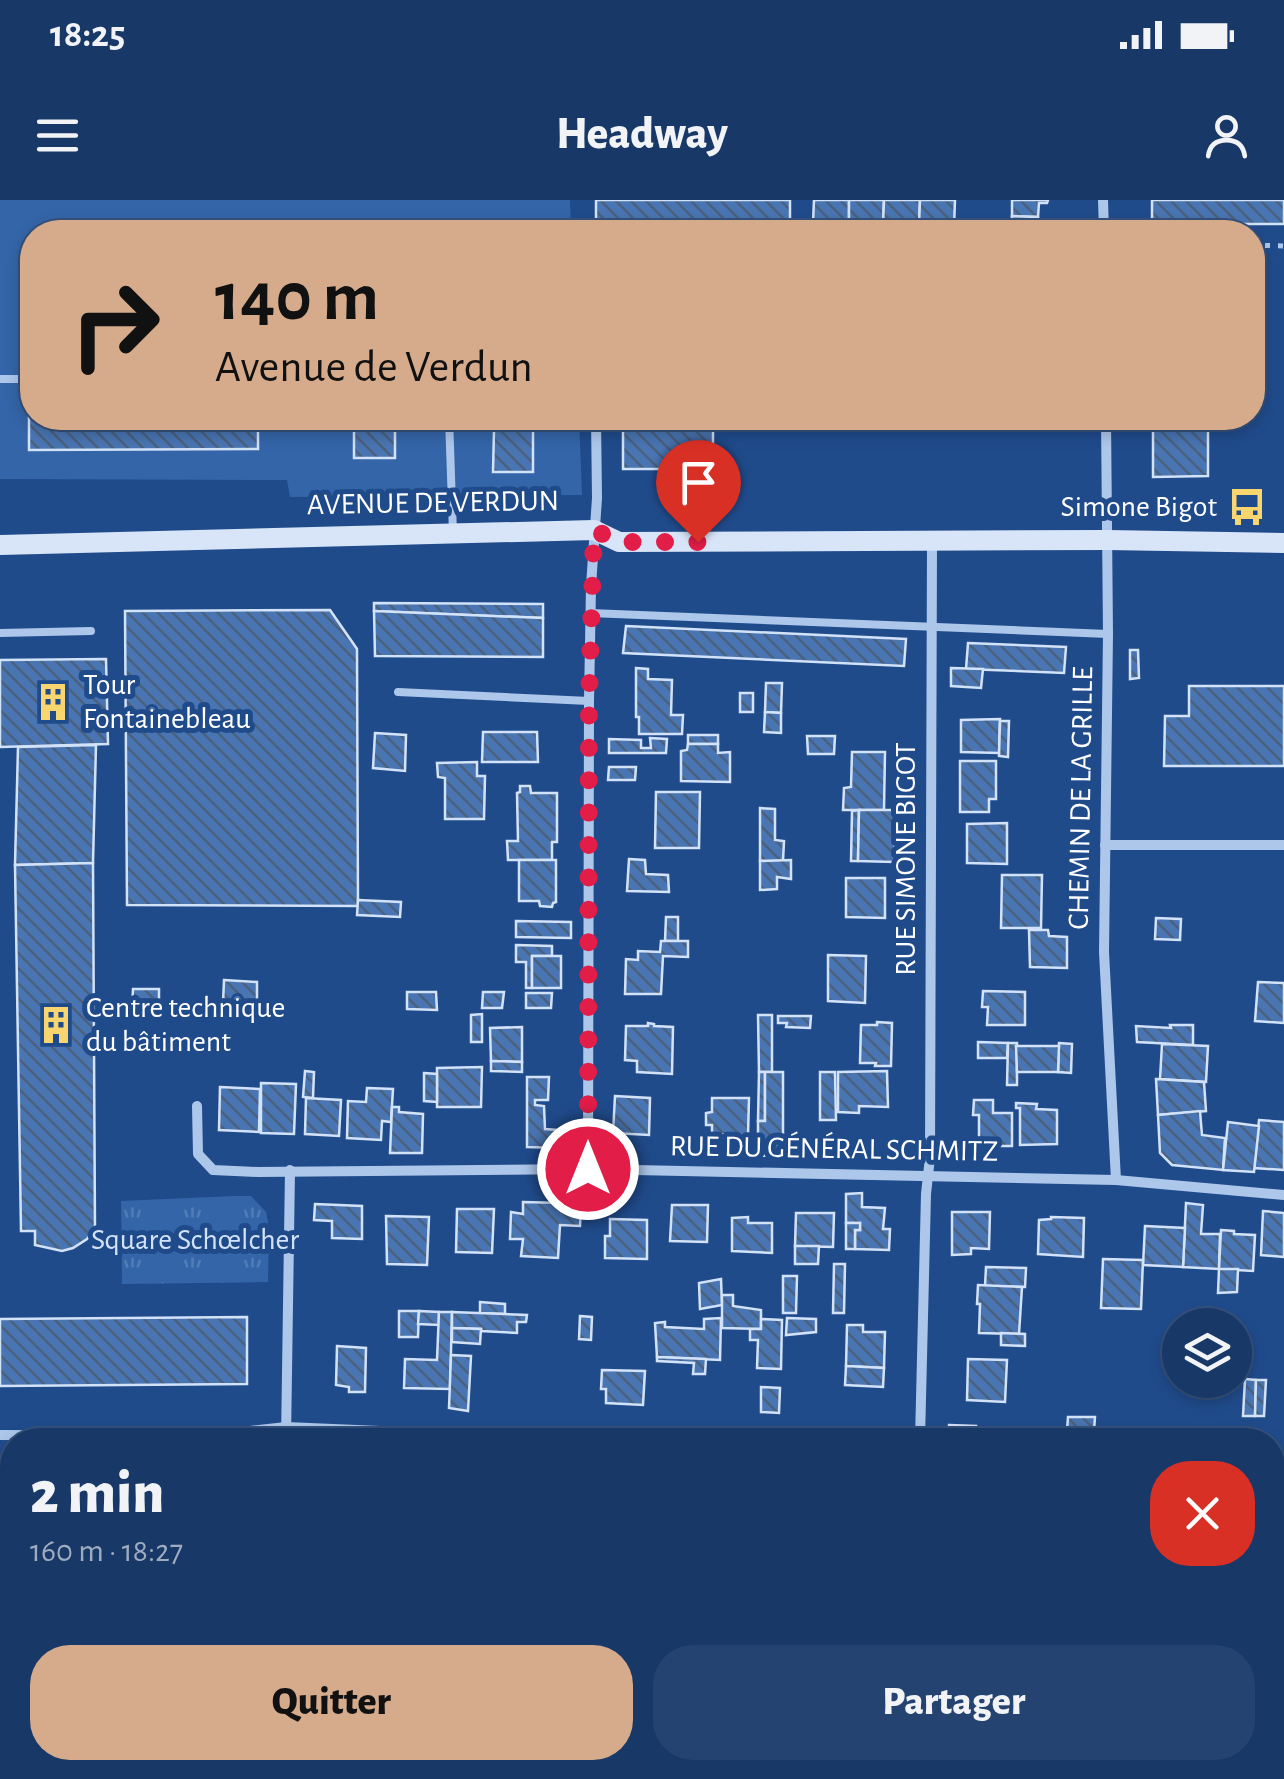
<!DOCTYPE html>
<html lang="fr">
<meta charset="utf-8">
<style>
body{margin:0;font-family:"Alegreya Sans",sans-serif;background:#254371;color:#f1f3f6;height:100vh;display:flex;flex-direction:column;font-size:38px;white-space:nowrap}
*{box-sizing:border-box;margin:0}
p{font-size:32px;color:#9facc0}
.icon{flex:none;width:55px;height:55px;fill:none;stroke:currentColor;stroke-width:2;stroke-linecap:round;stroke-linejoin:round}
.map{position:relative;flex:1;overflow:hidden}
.panel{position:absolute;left:0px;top:1228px;width:1285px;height:352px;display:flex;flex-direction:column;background:#183868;border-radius:40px 40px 0 0;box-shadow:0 5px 15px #0003,0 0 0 2px #36527c}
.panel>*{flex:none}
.hud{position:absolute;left:20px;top:20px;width:1245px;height:210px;border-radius:40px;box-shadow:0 5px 15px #0003,0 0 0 2px #36527c;background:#d6ab8b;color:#111;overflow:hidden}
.buttons{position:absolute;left:1162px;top:1108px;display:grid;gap:20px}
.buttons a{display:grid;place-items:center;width:90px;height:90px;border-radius:50%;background:#183868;box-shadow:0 5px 15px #0003,0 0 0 2px #36527c;font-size:50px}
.pin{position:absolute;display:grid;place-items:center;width:85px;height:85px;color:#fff;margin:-102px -42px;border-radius:50% 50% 50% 0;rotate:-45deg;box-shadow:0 0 10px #0007}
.pin .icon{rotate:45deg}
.me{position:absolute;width:110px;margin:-55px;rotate:0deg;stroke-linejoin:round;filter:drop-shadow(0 0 8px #0008)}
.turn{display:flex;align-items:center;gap:35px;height:210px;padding:0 30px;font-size:45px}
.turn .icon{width:130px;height:130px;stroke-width:2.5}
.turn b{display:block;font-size:70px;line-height:85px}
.round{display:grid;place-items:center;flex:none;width:105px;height:105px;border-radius:40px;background:#254371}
.headline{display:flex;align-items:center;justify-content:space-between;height:170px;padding:0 30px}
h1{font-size:60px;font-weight:800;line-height:75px}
.action{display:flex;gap:20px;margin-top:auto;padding:20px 30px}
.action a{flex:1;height:115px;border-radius:40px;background:#d6ab8b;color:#111;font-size:40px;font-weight:800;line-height:115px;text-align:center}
.action a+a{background:#254371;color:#f1f3f6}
.status{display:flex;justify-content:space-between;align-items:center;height:70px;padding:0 50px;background:#183868;direction:ltr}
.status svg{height:28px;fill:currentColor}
header{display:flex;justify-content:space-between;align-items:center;height:130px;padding:0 30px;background:#183868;font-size:45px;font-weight:800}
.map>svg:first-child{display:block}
.park{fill:url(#park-tufts)}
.pitch{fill:#3465a8}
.building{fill:url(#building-back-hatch);stroke:#d2e2f8;stroke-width:2.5}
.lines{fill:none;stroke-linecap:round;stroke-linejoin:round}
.path{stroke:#adc7eb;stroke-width:5;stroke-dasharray:5 8;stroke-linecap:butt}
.lane{stroke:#adc7eb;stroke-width:8}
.street{stroke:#adc7eb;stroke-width:10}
.secondary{stroke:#d8e5f9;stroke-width:20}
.route{stroke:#e11d48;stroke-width:18;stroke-dasharray:0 32.4}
.labels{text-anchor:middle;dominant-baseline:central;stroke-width:10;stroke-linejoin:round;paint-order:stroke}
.street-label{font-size:30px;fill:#fff;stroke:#204b8b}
.poi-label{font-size:30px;fill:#fff;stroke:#204b8b;text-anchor:start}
.park-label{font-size:30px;fill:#d2e2f8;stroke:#204b8b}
</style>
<div class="status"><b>18:25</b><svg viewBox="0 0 49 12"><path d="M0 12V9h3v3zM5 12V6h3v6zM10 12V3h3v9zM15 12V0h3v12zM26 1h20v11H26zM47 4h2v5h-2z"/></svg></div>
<header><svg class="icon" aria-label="menu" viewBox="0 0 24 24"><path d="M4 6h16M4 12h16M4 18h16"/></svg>Headway<svg class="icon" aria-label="person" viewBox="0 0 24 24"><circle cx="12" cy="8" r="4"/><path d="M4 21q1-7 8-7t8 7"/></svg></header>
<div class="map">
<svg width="1284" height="1579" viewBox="0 0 1284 1579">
<defs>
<pattern id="park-tufts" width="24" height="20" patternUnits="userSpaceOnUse" patternTransform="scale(2.5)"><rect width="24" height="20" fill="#3465a8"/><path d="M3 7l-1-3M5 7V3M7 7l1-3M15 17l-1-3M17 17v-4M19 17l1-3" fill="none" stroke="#527cb5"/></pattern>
<pattern id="building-back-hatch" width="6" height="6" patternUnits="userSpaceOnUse" patternTransform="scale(2.5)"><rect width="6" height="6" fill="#4975b2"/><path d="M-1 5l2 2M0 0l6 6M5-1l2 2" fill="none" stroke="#4a607f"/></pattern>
</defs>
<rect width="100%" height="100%" fill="#204b8b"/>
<!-- park -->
<polygon class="park" points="236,996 251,996 266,1012 269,1028 268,1082 122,1084 121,1001"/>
<!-- pitch -->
<polygon class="pitch" points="0,0 570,0 571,32 32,32 32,218 579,218 582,295 290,297 287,280 0,279"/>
<!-- building -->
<g class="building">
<rect x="596" y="0" width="194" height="32"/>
<polygon points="814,0 849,0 849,24 813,23"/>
<polygon points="849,0 884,0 883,25 849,24"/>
<polygon points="884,0 920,0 919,26 883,25"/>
<polygon points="920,0 955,0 954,27 919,26"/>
<polygon points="1012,0 1048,0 1047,3 1039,3 1038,17 1012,16"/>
<polygon points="1152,0 1284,0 1284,24 1207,24 1207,32 1159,32 1159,25 1152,24"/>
<polygon points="1012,16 1038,17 1038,30 1046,30 1046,32 1011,32"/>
<polygon points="29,204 32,204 32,218 258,218 258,249 29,250"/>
<rect x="354" y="218" width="41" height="40"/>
<rect x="623" y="218" width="90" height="51"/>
<polygon points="1153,218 1156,218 1157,224 1208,228 1208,276 1153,277"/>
<polygon points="1156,218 1208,218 1208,228 1157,224"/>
<polygon points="494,230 533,230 533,272 493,272"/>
<polygon points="374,403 543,404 543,418 374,411"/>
<polygon points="330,410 357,449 358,706 127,705 125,411"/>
<polygon points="374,411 543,418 543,457 375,456"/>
<polygon points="626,426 906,439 904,466 623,453"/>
<polygon points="968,443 1066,447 1064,473 966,469"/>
<polygon points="1130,450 1138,450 1139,478 1130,479"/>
<polygon points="106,459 108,544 0,547 0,460"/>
<polygon points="636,468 648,469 648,479 672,480 671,515 683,515 682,534 639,534 639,517 636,517"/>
<polygon points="951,468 983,469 981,488 951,486"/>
<polygon points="766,483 782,483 781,513 765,512"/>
<polygon points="1189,486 1284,486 1284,566 1164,566 1165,516 1189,516"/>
<rect x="740" y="493" width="13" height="19"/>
<polygon points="765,512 781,513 781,533 764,532"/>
<polygon points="1000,519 999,553 961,552 961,520"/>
<polygon points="1000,521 1009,521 1008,557 999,556"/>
<polygon points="483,532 537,532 538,562 482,562"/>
<polygon points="375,533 406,535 405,571 373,568"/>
<rect x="688" y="535" width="30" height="9"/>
<polygon points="807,536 835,536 834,554 808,554"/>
<polygon points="650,538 667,539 666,553 609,553 609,539 641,540 641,548 651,548"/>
<polygon points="688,544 718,544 718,553 730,552 730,582 681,581 681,551 687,550"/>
<polygon points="96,545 93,663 15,665 18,547"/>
<polygon points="852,552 885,552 884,610 843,610 844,588 851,587"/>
<polygon points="960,561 996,561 996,599 989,599 989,612 960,612"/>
<polygon points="477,562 477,576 485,576 484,619 445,619 445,578 438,577 437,563"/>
<polygon points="609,567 636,567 635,580 608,580"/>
<polygon points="520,586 530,586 531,593 557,593 557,642 552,642 552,660 508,660 507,641 518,641 517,593 520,592"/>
<polygon points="656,592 700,592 699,648 655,648"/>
<polygon points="760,608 775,609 775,640 784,641 783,661 760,661"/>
<polygon points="859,610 858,661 851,661 852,611"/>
<polygon points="859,610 896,610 894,662 858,661"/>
<polygon points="1007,623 1007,664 967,663 967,624"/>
<polygon points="629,659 645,660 646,674 668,675 669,692 627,691"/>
<polygon points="519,660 556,660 556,702 553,703 552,707 540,706 539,701 519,701"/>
<polygon points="791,660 791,679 777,677 777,689 760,690 760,661"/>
<polygon points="93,663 95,1029 87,1039 73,1048 62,1051 35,1045 35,1031 21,1031 15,665"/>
<polygon points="1002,675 1042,675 1041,728 1001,728"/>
<polygon points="846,678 885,678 885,718 846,717"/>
<polygon points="358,700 401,702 400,717 357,715"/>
<polygon points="666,717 678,717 678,741 665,741"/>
<polygon points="1156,718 1181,719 1180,740 1155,739"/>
<polygon points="516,721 571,722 571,738 516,737"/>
<polygon points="1029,730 1048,730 1049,736 1067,737 1067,768 1030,767"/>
<polygon points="661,741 688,741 688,757 663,756 661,794 625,794 626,759 638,760 638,751 660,752"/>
<polygon points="516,745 552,746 552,756 532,756 532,788 526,788 526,762 516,762"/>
<polygon points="828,755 866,756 865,803 828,801"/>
<rect x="532" y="756" width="29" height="32"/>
<polygon points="224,780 257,782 257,804 223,803"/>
<polygon points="1258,782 1284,783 1284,823 1255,821"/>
<polygon points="133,789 159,789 159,812 132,812"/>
<polygon points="983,791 1025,792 1025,825 987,825 988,807 982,807"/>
<polygon points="407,792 436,792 437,810 407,809"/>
<polygon points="483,792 504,792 502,808 482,808"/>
<polygon points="526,793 552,793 551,808 526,808"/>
<polygon points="482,814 482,842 471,842 471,815"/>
<polygon points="758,815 772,815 772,872 759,872"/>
<polygon points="778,816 811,816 810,828 786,827 787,823 778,823"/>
<polygon points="877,822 892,823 891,866 875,866 876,863 860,863 861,825 877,825"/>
<polygon points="648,823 654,824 654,826 673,827 672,874 637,872 637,861 625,860 626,826 648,826"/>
<polygon points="1170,825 1193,825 1193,845 1137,842 1136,826 1171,828"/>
<polygon points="522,827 522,862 491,861 490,828"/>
<polygon points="978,842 1008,843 1007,858 978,858"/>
<polygon points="1008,843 1017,843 1017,885 1007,885"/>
<polygon points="1059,843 1072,844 1071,873 1058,872"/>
<polygon points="1162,844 1208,846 1206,882 1160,879"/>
<polygon points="1016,846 1059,846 1058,872 1017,872"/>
<polygon points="491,861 522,862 522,872 491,871"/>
<polygon points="482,867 481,907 437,907 437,868"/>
<polygon points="305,871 314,872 313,898 303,897"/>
<polygon points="887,871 888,907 859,906 859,913 838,912 838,872"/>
<polygon points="759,872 765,872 765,921 758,921"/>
<polygon points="765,872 783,872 783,955 758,956 758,921 765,921"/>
<polygon points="820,872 835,872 836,920 820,920"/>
<polygon points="424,873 437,874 437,902 424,901"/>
<polygon points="527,877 549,877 548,900 535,900 535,905 544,906 545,929 558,930 557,948 527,947"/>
<polygon points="1156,879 1204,882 1206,911 1158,915"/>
<polygon points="261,883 296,884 294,934 261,933"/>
<polygon points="220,887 260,889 259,932 219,930"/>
<polygon points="367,888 393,889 391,922 382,921 381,940 347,938 348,901 366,902"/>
<polygon points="615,896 650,898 649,935 613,933"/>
<polygon points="306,898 341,900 339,936 305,934"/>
<polygon points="712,898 749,898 748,935 712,934 712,925 706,925 706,913 712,912"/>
<polygon points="974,900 993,900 993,913 1012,913 1012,946 979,946 979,915 973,915"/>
<polygon points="1016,903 1037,904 1036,909 1057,910 1057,944 1020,945 1020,908 1016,908"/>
<polygon points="392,907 399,907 399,912 423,914 422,953 390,953"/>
<polygon points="1200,911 1202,935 1225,938 1223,970 1172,965 1160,953 1158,915"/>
<polygon points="1259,920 1284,922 1284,970 1254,968"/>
<polygon points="1228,922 1259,926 1254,972 1223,970"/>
<polygon points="862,993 862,1007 885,1008 883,1029 890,1029 889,1050 855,1049 855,1030 860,1030 860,1023 846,1023 846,994"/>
<polygon points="523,1002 561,1003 560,1006 581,1007 580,1026 560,1025 558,1058 521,1056 523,1039 510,1039 511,1012 523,1014"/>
<polygon points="1186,1003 1203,1005 1201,1034 1220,1034 1219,1069 1183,1067"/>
<polygon points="315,1004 362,1006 362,1039 332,1038 332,1021 314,1020"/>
<polygon points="672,1005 708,1005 707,1042 670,1041"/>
<polygon points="457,1009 494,1009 492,1053 456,1052"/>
<polygon points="1263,1011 1284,1013 1284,1057 1261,1055"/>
<polygon points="952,1012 990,1012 989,1049 971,1048 971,1054 952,1055"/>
<polygon points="796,1013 834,1013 833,1047 795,1046"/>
<polygon points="386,1016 429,1017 427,1065 387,1064"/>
<polygon points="748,1017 748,1023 772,1023 772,1053 732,1051 732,1018"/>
<polygon points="1051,1017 1084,1018 1083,1057 1038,1054 1039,1020 1051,1019"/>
<polygon points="610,1019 647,1020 647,1059 605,1058 605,1036 610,1036"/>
<polygon points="846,1023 860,1023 860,1030 855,1030 855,1049 846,1049"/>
<polygon points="1145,1026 1185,1028 1183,1067 1143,1065"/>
<polygon points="1221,1030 1234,1031 1234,1034 1255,1035 1253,1071 1219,1069"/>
<polygon points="795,1046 819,1046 818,1064 795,1064"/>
<polygon points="1103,1059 1143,1060 1141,1109 1101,1108"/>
<polygon points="834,1064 845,1064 844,1113 833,1113"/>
<polygon points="986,1067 1026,1068 1025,1087 985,1086"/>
<polygon points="1219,1069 1238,1069 1237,1092 1218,1093"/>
<polygon points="783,1076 797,1076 796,1113 783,1113"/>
<polygon points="721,1079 722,1105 700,1109 699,1083"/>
<polygon points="978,1085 1022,1087 1019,1134 979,1133 980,1104 977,1104"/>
<polygon points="722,1095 733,1095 733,1106 761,1110 761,1129 722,1128"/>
<polygon points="480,1102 505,1104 505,1114 480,1113"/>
<polygon points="399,1111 419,1111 418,1137 399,1137"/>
<polygon points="419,1111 439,1112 439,1125 418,1124"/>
<polygon points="439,1112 452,1112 450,1189 404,1188 405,1159 437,1160"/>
<polygon points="452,1112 527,1115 526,1122 517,1122 517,1133 481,1131 481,1129 452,1128"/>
<polygon points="580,1116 592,1117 591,1140 579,1139"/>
<polygon points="247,1117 247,1184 0,1186 0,1119"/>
<polygon points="721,1118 720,1160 657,1157 655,1123 665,1122 665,1127 704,1129 704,1119"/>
<polygon points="787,1118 816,1119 816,1132 786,1135"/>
<polygon points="761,1119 782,1120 781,1169 757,1168 758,1140 750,1140 750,1129 761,1129"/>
<polygon points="847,1125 863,1125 863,1132 885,1132 884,1168 846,1166"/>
<polygon points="452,1128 481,1129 480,1144 452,1142"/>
<polygon points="1001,1133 1025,1134 1025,1146 1001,1145"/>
<polygon points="337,1146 366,1148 365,1192 349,1192 349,1187 336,1185"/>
<polygon points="451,1155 471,1156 468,1211 449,1208"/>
<polygon points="657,1157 706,1159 705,1174 693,1174 694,1163 657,1161"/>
<polygon points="968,1159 1007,1160 1005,1202 967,1200"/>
<polygon points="846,1166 884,1168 883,1187 845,1185"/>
<polygon points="602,1170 645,1171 643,1205 606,1203 606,1189 601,1189"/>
<polygon points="1245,1179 1256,1180 1255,1216 1243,1216"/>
<polygon points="1256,1180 1266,1180 1264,1216 1255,1216"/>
<polygon points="761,1187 780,1188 779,1213 761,1212"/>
<polygon points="1068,1217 1095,1217 1094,1231 1067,1230"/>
<polygon points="949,1225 976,1226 975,1236 987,1238 987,1240 948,1240"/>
<polygon points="3,1288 12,1288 12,1338 2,1338"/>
<polygon points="0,1552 12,1552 14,1579 0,1579"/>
<rect x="50" y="1568" width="57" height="11"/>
<rect x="107" y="1568" width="58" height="11"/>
<polygon points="210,1568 240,1568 240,1578 211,1578"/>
<rect x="389" y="1568" width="47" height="11"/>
<rect x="476" y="1568" width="24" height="11"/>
<polygon points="512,1568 552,1568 551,1579 512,1579"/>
<rect x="648" y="1568" width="45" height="11"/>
<polygon points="708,1568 741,1568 741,1579 707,1579"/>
<rect x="752" y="1568" width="37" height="11"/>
<rect x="825" y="1568" width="29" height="11"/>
<polygon points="940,1568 979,1568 978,1579 945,1579 945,1572 940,1571"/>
<polygon points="1052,1568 1080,1568 1079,1579 1051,1579"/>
<polygon points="1098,1568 1129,1568 1129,1578 1097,1577"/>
</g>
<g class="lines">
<!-- path -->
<polyline class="path" points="1252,45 1284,46"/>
<!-- lane -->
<g class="lane">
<polyline points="0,179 32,179"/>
<polyline points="449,218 453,333"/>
<polyline points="590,413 1108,434"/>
<polyline points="0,433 91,431"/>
<polyline points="398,492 589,501"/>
</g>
<!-- street -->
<g class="street">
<polyline points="1103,0 1104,32"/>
<polyline points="1106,218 1108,434 1104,752 1116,980"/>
<polyline points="1105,645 1284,645"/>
<polyline points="197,906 198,954 213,970 258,972 588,969 1116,980 1284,995"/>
<polyline points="588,969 589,501 591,386 597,298 596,218"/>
<polyline points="0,1235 202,1236 286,1227 590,1240"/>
<polyline points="286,1240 290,970"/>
<polyline points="920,1240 926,994 930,957 932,342"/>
<polyline points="0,1506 12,1507"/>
<polyline points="284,1579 284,1568"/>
<polyline points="906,1579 907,1568"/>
</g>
<!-- secondary -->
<polyline class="secondary" points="0,345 594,330 619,342 1107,340 1284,343"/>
</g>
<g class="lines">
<!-- route -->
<polyline class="route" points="588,969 589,500 594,330 619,342 698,342"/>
</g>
<!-- icons -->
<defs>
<g id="bus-bare" transform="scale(3)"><path d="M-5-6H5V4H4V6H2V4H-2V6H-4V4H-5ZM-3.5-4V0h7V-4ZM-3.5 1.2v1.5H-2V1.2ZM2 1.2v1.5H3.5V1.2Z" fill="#f8d56e" stroke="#204b8b" stroke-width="2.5" paint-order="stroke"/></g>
<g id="building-bare" transform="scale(3)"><path d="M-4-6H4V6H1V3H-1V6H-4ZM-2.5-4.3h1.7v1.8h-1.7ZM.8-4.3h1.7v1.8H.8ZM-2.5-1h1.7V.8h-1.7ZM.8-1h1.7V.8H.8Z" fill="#f8d56e" stroke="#204b8b" stroke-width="2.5" paint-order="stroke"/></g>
</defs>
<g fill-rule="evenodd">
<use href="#bus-bare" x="1247" y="307"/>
<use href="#building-bare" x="53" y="502"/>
<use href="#building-bare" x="56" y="825"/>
</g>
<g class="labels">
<!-- street labels -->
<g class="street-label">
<text transform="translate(433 303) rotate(-1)">AVENUE DE VERDUN</text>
<text transform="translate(1081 598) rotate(-89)">CHEMIN DE LA GRILLE</text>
<text transform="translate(906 659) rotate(-90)">RUE SIMONE BIGOT</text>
<text transform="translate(834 949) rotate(1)">RUE DU GÉNÉRAL SCHMITZ</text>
</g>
<!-- poi labels -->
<g class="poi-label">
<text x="1217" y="307" text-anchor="end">Simone Bigot</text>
<text x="83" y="485">Tour<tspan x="83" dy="34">Fontainebleau</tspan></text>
<text x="86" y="808">Centre technique<tspan x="86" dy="34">du bâtiment</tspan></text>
</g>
<!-- park labels -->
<g class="park-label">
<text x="195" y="1040">Square Schœlcher</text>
</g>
</g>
</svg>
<div class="buttons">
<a><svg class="icon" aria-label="layers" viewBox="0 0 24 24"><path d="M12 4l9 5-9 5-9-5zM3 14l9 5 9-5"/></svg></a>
</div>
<div class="pin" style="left:698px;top:342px;background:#d93025"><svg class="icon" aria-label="arrive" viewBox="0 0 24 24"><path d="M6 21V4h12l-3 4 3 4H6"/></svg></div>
<svg class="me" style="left:588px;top:969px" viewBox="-20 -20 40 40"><circle r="17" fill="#e11d48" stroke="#fff" stroke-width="3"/><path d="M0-11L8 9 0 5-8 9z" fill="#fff"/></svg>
<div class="hud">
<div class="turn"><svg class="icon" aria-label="right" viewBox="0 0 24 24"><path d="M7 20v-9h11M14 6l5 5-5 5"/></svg><div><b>140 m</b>Avenue de Verdun</div></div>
</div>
<section class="panel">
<div class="headline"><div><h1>2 min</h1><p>160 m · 18:27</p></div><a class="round" style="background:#d93025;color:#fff"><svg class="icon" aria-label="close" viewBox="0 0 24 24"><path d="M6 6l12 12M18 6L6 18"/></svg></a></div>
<div class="action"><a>Quitter</a><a>Partager</a></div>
</section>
</div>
